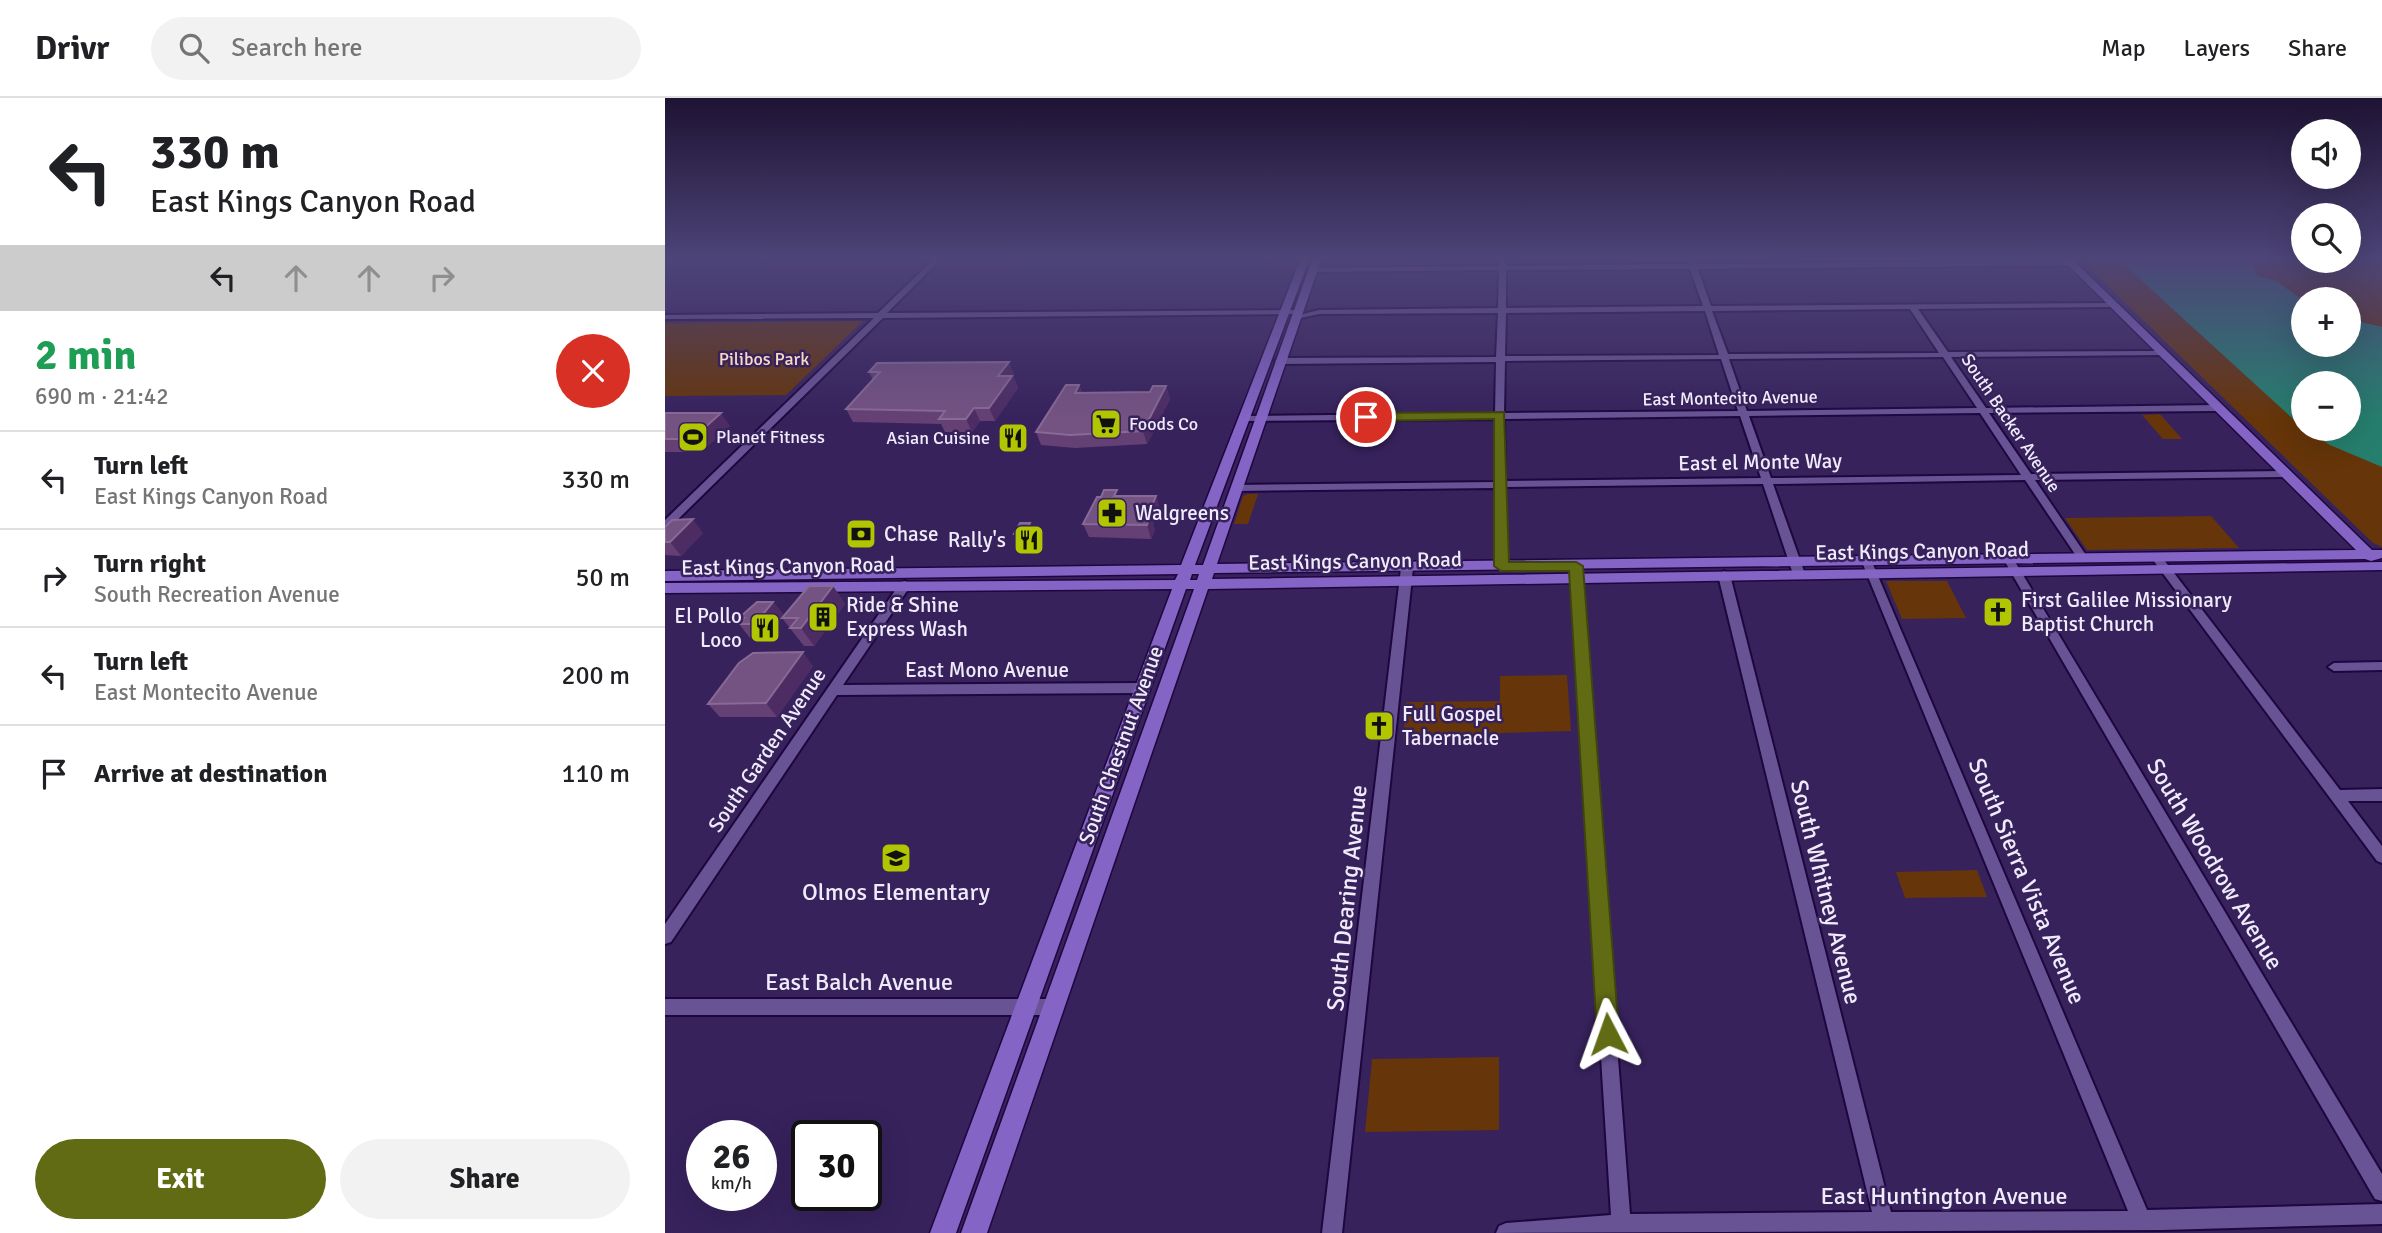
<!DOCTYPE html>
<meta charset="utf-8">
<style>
body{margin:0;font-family:Signika,sans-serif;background:#f2f2f2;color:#202124;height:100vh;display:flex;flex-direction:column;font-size:26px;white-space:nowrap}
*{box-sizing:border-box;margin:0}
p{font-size:23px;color:#757577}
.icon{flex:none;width:38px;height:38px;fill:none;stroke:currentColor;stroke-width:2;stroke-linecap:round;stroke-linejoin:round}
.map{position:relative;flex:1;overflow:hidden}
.sheet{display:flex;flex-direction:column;background:#fff;width:665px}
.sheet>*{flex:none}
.guide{background:#fff;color:#202124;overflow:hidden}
.tools{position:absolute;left:1626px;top:21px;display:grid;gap:14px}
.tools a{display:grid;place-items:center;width:70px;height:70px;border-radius:50%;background:#fff;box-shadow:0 7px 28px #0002;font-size:35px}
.speed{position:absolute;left:21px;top:1022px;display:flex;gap:14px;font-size:35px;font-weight:700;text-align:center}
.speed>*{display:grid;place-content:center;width:91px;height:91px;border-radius:50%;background:#fff;box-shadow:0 7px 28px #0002;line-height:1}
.speed small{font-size:18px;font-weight:400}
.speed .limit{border:4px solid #111;border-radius:10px;background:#fff;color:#111}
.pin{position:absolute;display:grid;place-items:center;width:60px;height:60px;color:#fff;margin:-30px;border:4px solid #fff;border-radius:50%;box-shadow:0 2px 7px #0007}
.me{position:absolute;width:77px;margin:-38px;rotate:356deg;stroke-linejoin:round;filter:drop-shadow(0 0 5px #0008)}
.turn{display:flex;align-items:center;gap:24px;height:147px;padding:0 35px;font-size:32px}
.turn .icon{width:91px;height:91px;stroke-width:2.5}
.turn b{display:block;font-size:49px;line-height:60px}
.lanes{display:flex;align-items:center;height:66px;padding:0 35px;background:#0003;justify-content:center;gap:35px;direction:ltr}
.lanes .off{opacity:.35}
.round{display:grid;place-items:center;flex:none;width:74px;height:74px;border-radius:37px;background:#f2f2f2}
.head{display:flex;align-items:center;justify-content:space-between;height:119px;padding:0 35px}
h1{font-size:42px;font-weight:700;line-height:52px;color:#1e9e55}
.action{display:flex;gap:14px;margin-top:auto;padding:14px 35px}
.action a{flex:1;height:80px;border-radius:42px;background:#616b14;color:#fff;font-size:28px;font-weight:700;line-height:80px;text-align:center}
.action a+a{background:#f2f2f2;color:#202124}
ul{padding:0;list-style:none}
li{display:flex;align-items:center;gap:21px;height:98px;padding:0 35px;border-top:2px solid #e0e0e0}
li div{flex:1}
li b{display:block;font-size:26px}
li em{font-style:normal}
header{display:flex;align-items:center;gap:42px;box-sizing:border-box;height:98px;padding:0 35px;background:#fff;border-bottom:2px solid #e0e0e0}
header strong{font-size:33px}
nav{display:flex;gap:38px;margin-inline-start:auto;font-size:24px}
.search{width:490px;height:63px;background:#f2f2f2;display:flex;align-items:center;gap:18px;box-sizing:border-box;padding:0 24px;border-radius:38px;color:#757577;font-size:26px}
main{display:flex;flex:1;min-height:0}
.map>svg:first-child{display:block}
.green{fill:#663509;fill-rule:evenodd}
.water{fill:#267f6e}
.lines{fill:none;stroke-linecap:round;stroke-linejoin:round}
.minor-casing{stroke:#1f063f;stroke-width:4}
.major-casing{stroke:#1f063f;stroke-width:3}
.minor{fill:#685494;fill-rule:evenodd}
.major{fill:#8464c5;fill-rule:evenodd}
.wall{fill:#654074}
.shaded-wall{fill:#4d2c64}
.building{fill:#745282;stroke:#876a95;stroke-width:2}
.route{fill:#616b14;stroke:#3f460d;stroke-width:2}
.labels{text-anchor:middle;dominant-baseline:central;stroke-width:5;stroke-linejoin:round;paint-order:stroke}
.far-park-label{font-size:18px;fill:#fad9c3;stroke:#37225c}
.far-street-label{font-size:18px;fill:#efebfa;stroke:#37225c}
.far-poi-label{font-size:18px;fill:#efebfa;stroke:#37225c;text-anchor:start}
.street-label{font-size:21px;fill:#efebfa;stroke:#37225c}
.poi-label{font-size:21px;fill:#efebfa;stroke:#37225c;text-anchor:start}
.near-street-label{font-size:24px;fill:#efebfa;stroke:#37225c}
.near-poi-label{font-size:24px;fill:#efebfa;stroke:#37225c}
</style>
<header>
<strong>Drivr</strong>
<div class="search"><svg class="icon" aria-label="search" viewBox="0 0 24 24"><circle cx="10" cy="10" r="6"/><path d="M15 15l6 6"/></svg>Search here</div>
<nav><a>Map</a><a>Layers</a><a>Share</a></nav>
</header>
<main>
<section class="sheet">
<div class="guide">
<div class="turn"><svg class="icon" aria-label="left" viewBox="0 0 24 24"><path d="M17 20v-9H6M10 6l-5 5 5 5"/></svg><div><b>330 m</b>East Kings Canyon Road</div></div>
<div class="lanes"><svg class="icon" aria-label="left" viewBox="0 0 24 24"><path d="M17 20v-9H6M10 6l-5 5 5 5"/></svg><svg class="icon off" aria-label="ahead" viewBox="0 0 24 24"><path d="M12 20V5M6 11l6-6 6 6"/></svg><svg class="icon off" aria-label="ahead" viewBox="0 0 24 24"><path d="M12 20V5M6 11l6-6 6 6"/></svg><svg class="icon off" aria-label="right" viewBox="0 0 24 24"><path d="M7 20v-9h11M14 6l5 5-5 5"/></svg></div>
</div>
<div class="head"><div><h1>2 min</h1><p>690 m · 21:42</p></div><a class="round" style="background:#d93025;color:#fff"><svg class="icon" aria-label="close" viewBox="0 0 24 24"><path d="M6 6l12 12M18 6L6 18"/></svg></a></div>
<ul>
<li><svg class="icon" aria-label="left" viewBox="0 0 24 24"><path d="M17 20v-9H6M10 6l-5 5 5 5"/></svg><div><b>Turn left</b><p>East Kings Canyon Road</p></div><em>330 m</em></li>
<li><svg class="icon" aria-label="right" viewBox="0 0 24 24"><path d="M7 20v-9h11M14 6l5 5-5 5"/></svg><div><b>Turn right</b><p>South Recreation Avenue</p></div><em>50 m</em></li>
<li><svg class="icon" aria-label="left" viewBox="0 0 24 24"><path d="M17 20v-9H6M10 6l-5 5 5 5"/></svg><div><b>Turn left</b><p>East Montecito Avenue</p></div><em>200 m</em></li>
<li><svg class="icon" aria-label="arrive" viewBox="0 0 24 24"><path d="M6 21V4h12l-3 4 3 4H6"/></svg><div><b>Arrive at destination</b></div><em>110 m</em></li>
</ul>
<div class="action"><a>Exit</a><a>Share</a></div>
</section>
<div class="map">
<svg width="1717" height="1135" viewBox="0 0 1717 1135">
<rect width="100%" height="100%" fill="#37225c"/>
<!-- green -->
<g class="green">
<path d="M1416 162H1717V449L1708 445ZM1638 201H1684V247H1638ZM1638 285H1684V331H1638Z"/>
<polygon points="198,223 121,297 0,298 0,225"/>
<polygon points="1495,316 1517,341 1498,341 1477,317"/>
<polygon points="583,396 593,396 583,426 569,426 578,398"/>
<polygon points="1546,418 1574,450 1422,452 1400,420"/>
<polygon points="1221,483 1282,483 1301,520 1237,521"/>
<polygon points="902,577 906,633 835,635 835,642 738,643 741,604 835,603 835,578"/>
<polygon points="1312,772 1322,799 1240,800 1231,774"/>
<polygon points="834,959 834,1032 700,1034 707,961"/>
</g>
<!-- water -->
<polygon class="water" points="1454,162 1585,162 1593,178 1611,183 1638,202 1638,247 1684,247 1684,221 1717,229 1717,369 1665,347 1639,331 1684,331 1684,285 1638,285 1638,330"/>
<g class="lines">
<!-- minor casing -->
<g class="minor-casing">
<g id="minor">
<polygon points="268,162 275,162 222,215 629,212 633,214 629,216 218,220 4,430 0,431 0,422 209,220 0,221 0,217 213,215"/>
<path d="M1023 162H1030L1031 166 1408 163 1409 165 1405 167 1033 171 1046 208 1449 205V209H1446L1253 211 1283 254 1495 253 1499 255 1495 257 1286 259 1321 310 1551 307 1555 310 1551 313 1324 315 1366 376 1619 373 1624 376 1619 379 1370 382 1423 460 1418 463 1414 462 1360 382 1108 386 1140 476 1134 480 1128 476 1098 386 840 389 842 468 837 471 832 468 830 390 571 393 566 390 571 387 830 384V321L577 323 575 321 580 318 830 315 831 264 614 266 610 263 614 260 831 259 833 215 654 216 631 221 627 219 654 212 833 210 834 172 648 174 644 172 645 170 834 168 835 163H838L842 165 841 168 1024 166ZM1025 171 1038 208 841 210V172ZM1245 211 1274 255 1063 256 1047 213ZM1040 213 1054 257 840 258 841 215ZM1278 259 1312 310 1082 313 1064 261ZM1056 261 1073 313 839 315 840 263ZM1315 315 1356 377 1106 380 1084 318ZM1075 318 1096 380 840 383 839 321Z"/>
<polygon points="1492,457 1496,458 1675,692 1717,691 1717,703 1683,703 1717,748 1717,765 1712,763 1488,462 1487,460"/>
<polygon points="1344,459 1349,462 1717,1076 1717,1103 1710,1101 1339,462"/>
<polygon points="1202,461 1207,464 1482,1112 1717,1106 1717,1126 1497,1132 831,1135 834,1128 841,1125 946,1117 905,468 910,465 915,468 965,1116 1207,1114 1053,477 1059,473 1065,477 1226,1114 1463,1113 1197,464"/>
<polygon points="742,467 748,470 677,1135 657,1135 736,470"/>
<polygon points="240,483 246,487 178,587 476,585 482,590 476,595 172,597 6,844 0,846 0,826 236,484"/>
<polygon points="1717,564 1717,572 1669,573 1663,569 1669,565"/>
<polygon points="0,901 387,901 393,903 395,909 393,915 387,917 0,917"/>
</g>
</g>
<!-- major casing -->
<g class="major-casing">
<path id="major" d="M635 162H644L530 467H538L647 162H656L552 466 1691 452 1398 162H1408L1707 452H1717V460L1706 463 1700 461 549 475 547 481 1717 464V472L543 491 322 1135H296L529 491H521L291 1135H265L507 491 0 495V485L510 482 513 476 0 483V473L516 467ZM527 476H534L532 482H525Z"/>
</g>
<!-- minor -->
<use href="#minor" class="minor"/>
<!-- major -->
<use href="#major" class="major"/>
</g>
<!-- wall -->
<g class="wall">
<polygon points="204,274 349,276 348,278 353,290 330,323 315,323 307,334 280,334 276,326 188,324 181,311 208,282"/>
<polygon points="414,287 417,294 485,294 501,288 505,301 482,346 410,350 376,347 371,334"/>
<polygon points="0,315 65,328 36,354 0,354"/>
<polygon points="454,398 491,398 495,411 488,427 490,432 486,441 424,439 418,426"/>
<polygon points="355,425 371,438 365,449 355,449 349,436"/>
<polygon points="0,429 38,435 16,458 0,457"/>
<polygon points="168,488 180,506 149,548 139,548 117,520"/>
<polygon points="108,504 119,517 101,539 85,540 74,526 76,523 74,520"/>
<polygon points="148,568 112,619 55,619 43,606"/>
</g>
<!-- shaded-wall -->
<g class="shaded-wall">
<polygon points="344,264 349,276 348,278 353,290 330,323 324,310 333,278"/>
<polygon points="414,287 419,300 410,295"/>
<polygon points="501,288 505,301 482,346 478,333"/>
<polygon points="309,310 315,323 307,334 301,321"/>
<polygon points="56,315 65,328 36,354 27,341"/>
<polygon points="491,398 495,411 488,427 490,432 486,441 482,427 482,419"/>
<polygon points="28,421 38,435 16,458 5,444"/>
<polygon points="365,425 371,438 365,449 359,436"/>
<polygon points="168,488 180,506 149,548 136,530"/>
<polygon points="108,504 119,517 101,539 90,526"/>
<polygon points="138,554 148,568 112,619 101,605"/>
</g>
<!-- building -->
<g class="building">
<polygon points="344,264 333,278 347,278 324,310 309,310 301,321 274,321 280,313 181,311 215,274 204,274 212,265"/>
<polygon points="401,287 414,287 410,295 485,294 488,288 501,288 478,333 405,337 371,334"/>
<polygon points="0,315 56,315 27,341 0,341"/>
<polygon points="439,392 452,392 449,398 491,398 482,419 485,418 482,427 418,426 432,399 436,399"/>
<polygon points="28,421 5,444 0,444 0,429 7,422"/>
<polygon points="355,425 365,425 359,436 349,436"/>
<polygon points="144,488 168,488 136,530 125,530 133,520 117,520"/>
<polygon points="92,504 108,504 90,526 74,526 79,520 74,520"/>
<polygon points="138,554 101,605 43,606 74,565 88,555"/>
</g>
<!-- sky -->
<linearGradient id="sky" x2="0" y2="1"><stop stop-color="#1e1333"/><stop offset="0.5" stop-color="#4d4478"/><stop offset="1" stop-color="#4d4478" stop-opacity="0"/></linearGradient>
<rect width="1717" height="321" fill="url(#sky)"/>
<!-- route -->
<polygon class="route" points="839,314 844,464 911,464 918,468 954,936 951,943 943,946 935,943 932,936 904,473 836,473 829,468 829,321 701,323 695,319 701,315"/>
<!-- icons -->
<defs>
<g id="supermarket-square" transform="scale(1.575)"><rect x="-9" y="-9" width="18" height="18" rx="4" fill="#b1c500" stroke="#37225c"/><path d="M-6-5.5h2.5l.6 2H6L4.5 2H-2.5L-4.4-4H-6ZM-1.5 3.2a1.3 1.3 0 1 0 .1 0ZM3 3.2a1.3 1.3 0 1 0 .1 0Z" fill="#111"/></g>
<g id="stadium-square" transform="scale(1.575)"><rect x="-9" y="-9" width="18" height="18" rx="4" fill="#b1c500" stroke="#37225c"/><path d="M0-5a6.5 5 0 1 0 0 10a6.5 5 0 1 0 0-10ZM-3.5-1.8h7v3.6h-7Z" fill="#111"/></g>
<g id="restaurant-square" transform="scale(1.575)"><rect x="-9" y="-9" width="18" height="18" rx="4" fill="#b1c500" stroke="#37225c"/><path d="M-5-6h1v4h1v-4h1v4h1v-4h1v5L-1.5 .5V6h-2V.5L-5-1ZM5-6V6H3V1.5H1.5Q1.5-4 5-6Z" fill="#111"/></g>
<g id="pharmacy-square" transform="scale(1.575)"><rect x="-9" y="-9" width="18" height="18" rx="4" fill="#b1c500" stroke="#37225c"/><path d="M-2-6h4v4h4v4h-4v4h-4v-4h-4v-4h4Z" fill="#111"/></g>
<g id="bank-square" transform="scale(1.575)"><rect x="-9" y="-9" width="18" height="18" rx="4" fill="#b1c500" stroke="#37225c"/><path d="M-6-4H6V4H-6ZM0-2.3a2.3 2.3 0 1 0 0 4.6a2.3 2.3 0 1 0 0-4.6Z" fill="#111"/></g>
<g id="church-square" transform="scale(1.575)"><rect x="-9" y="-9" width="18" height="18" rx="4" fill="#b1c500" stroke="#37225c"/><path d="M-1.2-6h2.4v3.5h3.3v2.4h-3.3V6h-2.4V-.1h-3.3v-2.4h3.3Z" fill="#111"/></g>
<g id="building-square" transform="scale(1.575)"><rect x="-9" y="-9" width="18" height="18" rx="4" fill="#b1c500" stroke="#37225c"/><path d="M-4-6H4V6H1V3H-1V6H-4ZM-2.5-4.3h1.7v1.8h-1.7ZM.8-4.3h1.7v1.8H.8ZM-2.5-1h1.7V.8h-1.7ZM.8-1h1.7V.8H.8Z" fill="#111"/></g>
<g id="school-square" transform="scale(1.575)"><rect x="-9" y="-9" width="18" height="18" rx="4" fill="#b1c500" stroke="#37225c"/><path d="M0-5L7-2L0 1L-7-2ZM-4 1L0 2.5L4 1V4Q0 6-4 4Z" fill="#111"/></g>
</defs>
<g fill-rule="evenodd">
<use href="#supermarket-square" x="441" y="326"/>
<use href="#stadium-square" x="28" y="339"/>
<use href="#restaurant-square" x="348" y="340"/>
<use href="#pharmacy-square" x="447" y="415"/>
<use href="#bank-square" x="196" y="436"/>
<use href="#restaurant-square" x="364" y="442"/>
<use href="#church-square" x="1333" y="514"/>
<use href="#building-square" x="158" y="519"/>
<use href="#restaurant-square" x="100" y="530"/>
<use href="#church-square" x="714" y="628"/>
<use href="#school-square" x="231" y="760"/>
</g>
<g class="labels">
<!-- far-park labels -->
<g class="far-park-label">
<text x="99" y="261">Pilibos Park</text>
</g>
<!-- far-street labels -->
<g class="far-street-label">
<text transform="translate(1065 300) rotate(-1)">East Montecito Avenue</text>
<text transform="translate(1346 325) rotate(56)">South Backer Avenue</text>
</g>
<!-- far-poi labels -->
<g class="far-poi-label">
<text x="464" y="326">Foods Co</text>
<text x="51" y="339">Planet Fitness</text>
<text x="325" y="340" text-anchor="end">Asian Cuisine</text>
</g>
<!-- street labels -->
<g class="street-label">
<text transform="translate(1095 364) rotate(-1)">East el Monte Way</text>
<text transform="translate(1257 453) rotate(-1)">East Kings Canyon Road</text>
<text transform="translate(690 463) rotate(-1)">East Kings Canyon Road</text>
<text transform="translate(123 468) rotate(-1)">East Kings Canyon Road</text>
<text x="322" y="572">East Mono Avenue</text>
<text transform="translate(456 647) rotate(-70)">South Chestnut Avenue</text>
<text transform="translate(102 652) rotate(-56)">South Garden Avenue</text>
</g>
<!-- poi labels -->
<g class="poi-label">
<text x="470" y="415">Walgreens</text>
<text x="219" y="436">Chase</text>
<text x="341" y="442" text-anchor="end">Rally's</text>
<text x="1356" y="502">First Galilee Missionary<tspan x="1356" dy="24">Baptist Church</tspan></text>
<text x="181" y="507">Ride &amp; Shine<tspan x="181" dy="24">Express Wash</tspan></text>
<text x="77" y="518" text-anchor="end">El Pollo<tspan x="77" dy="24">Loco</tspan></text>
<text x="737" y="616">Full Gospel<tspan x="737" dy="24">Tabernacle</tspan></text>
</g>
<!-- near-street labels -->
<g class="near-street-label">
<text transform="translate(1550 766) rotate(59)">South Woodrow Avenue</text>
<text transform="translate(1362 783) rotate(67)">South Sierra Vista Avenue</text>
<text transform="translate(1161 794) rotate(76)">South Whitney Avenue</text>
<text transform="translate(682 800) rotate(-84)">South Dearing Avenue</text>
<text x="194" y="884">East Balch Avenue</text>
<text x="1279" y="1098">East Huntington Avenue</text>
</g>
<!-- near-poi labels -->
<g class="near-poi-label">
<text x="231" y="794">Olmos Elementary</text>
</g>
</g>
</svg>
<div class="tools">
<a><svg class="icon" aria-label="sound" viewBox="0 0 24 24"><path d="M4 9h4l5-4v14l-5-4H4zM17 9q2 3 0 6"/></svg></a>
<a><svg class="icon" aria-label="search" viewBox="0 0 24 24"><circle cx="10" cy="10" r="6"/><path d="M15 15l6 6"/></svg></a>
<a>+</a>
<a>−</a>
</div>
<div class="speed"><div>26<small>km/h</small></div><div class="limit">30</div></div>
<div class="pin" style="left:701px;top:319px;background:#d93025"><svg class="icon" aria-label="arrive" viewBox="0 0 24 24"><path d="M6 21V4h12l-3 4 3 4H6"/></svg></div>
<svg class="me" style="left:943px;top:936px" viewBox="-20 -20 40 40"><path d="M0-17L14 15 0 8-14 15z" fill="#616b14" stroke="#fff" stroke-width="4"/></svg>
</div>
</main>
